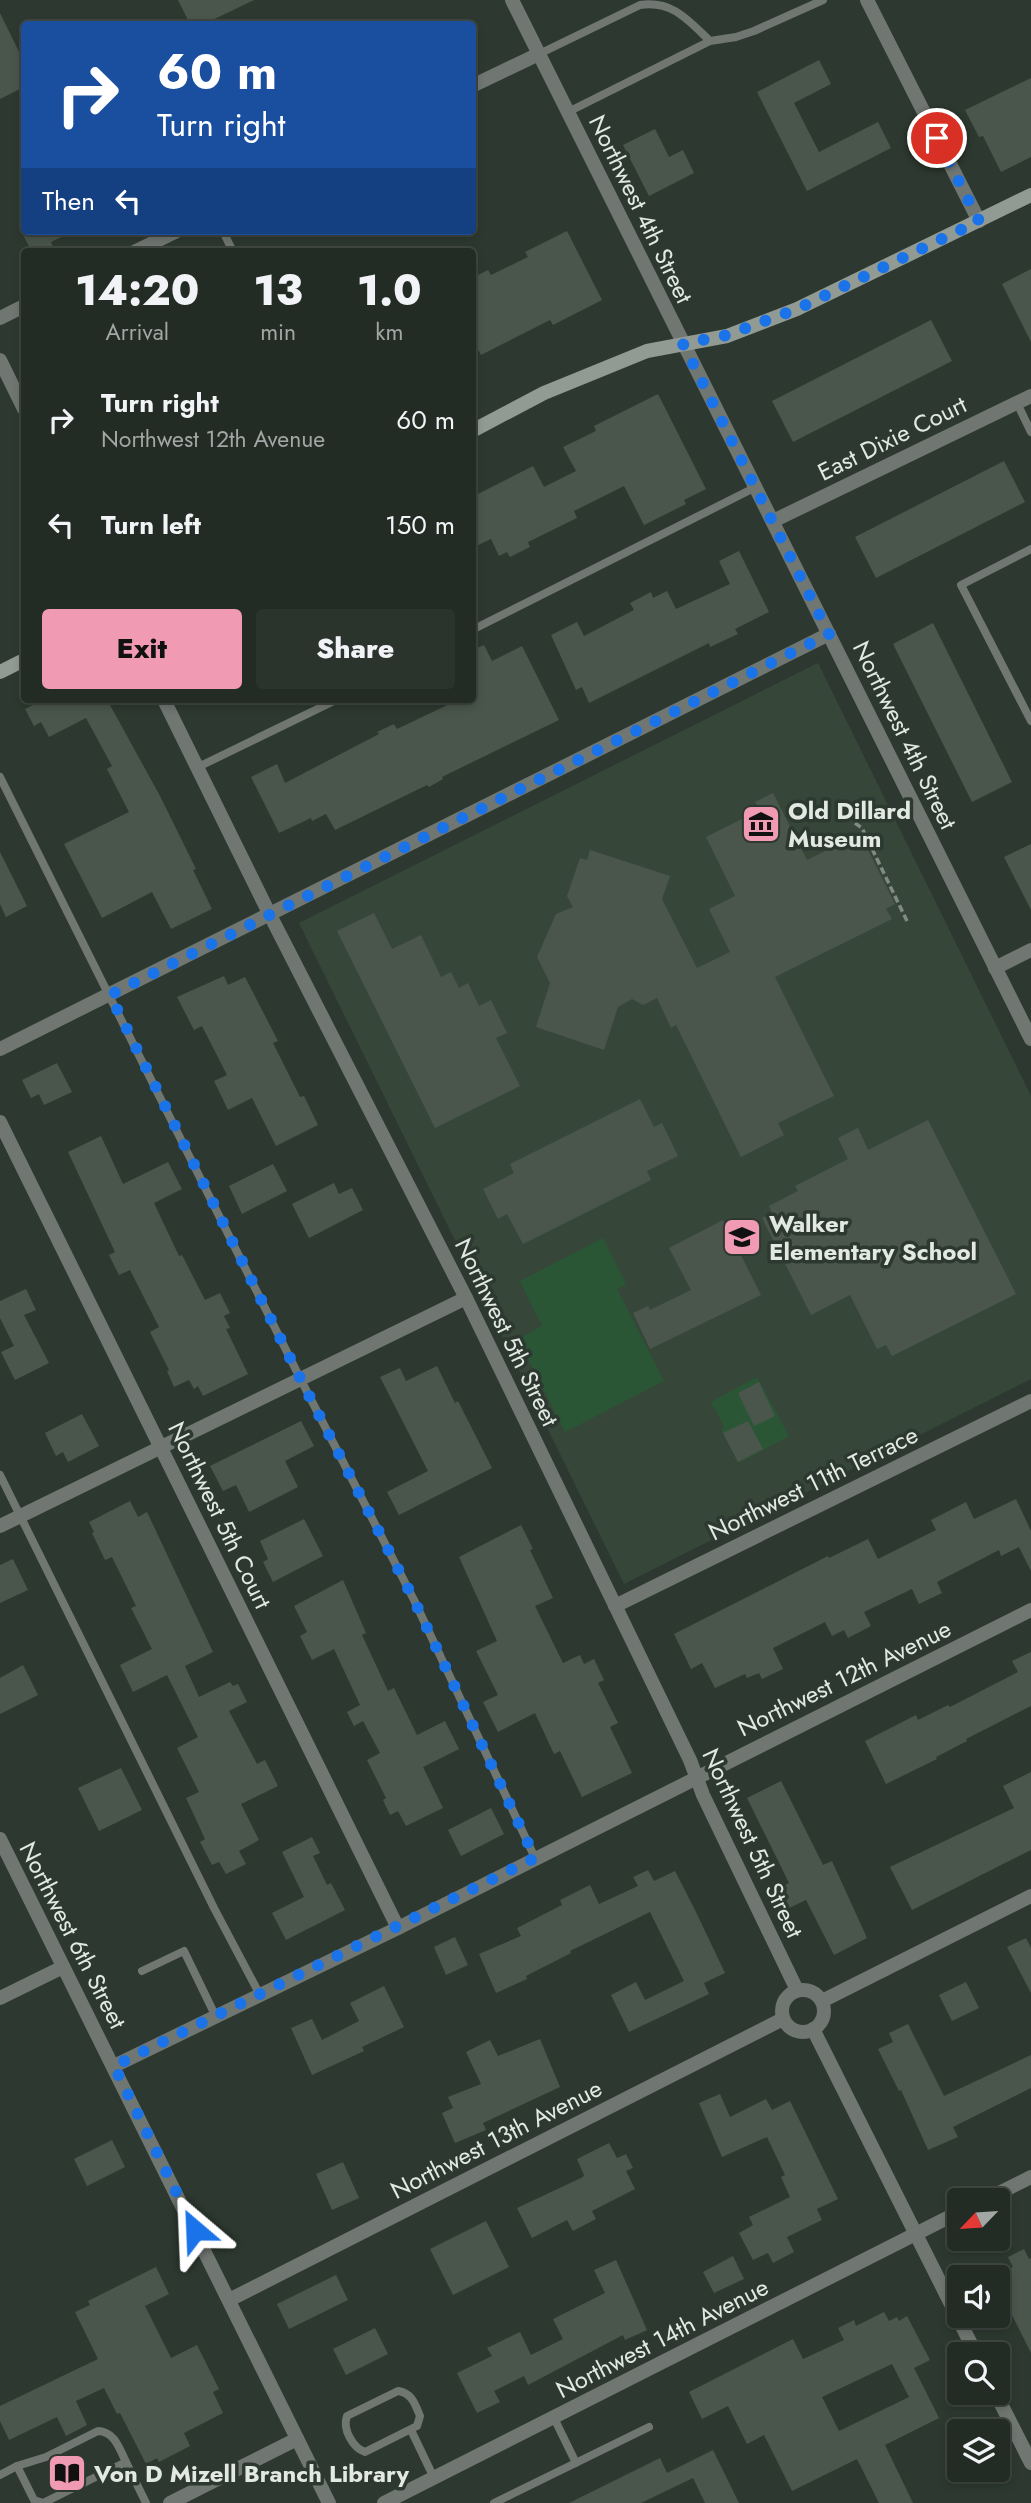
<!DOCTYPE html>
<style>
body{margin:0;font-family:Jost,sans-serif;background:#2a332c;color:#f1f3f6;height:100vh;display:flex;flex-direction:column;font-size:26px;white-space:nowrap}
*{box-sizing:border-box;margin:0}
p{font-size:23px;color:#a2a7a6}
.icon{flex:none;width:38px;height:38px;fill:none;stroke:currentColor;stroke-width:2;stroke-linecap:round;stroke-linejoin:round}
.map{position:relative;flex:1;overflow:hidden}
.sheet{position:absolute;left:21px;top:248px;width:455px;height:455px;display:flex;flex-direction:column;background:#222b24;border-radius:7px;box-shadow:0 4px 10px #0003,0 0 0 2px #3f4741}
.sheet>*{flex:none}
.top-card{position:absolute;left:21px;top:21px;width:455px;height:214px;border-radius:7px;box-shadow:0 4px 10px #0003,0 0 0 2px #3f4741;background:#1a4fa0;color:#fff;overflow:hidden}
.needle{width:46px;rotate:245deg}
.fabs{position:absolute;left:947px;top:2188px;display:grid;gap:14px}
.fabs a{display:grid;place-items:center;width:63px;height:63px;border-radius:7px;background:#222b24;box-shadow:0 4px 10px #0003,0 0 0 2px #3f4741;font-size:35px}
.pin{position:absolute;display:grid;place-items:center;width:60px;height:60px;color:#fff;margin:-30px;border:4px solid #fff;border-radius:50%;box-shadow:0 2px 7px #0007}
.me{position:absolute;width:77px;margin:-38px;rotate:334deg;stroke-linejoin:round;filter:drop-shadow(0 0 5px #0008)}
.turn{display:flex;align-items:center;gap:24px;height:147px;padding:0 21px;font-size:32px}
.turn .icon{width:91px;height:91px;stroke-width:2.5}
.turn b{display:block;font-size:49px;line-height:60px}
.then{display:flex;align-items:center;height:66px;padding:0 21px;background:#0003;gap:14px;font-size:26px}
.eta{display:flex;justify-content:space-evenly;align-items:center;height:119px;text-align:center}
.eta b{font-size:42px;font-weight:800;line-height:49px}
.cta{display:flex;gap:14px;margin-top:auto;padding:14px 21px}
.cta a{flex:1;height:80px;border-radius:7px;background:#f19ab3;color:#111;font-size:28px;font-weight:800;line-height:80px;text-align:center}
.cta a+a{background:#2a332c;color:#f1f3f6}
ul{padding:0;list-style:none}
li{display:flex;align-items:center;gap:21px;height:105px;padding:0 21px}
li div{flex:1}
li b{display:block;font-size:26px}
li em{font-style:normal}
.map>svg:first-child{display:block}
.built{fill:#36473a}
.green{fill:#2a5636}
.building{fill:#4a564c;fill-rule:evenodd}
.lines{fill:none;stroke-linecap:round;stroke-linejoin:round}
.path{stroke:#818a83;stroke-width:3.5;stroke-dasharray:7 3.5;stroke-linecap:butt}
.service{stroke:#707671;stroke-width:8}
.minor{stroke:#707671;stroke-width:14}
.tertiary{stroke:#707671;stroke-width:14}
.secondary{stroke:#919a93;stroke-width:14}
.route{stroke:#1a73e8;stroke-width:12;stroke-dasharray:0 21.6}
.labels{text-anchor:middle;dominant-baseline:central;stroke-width:7;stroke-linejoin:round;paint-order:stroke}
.street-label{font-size:24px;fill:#e2e9e3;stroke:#2d3930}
.poi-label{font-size:24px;font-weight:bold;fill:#e2e9e3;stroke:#2d3930;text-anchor:start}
</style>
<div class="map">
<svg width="1031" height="2503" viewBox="0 0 1031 2503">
<rect width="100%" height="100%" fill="#2d3930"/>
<!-- built -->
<polygon class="built" points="818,663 1031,1096 1031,1379 624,1584 299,923"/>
<!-- green -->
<g class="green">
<polygon points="603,1238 626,1284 617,1289 664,1381 565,1432 518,1339 542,1326 520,1281"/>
<polygon points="757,1377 789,1436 739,1463 722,1431 724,1426 711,1402"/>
</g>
<!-- building -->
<g class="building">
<polygon points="178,0 254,0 204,24 190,24"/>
<polygon points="0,13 24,62 24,87 0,99"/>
<polygon points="819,60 831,84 794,103 819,152 878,122 891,148 807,191 757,92"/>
<polygon points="1031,78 1031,157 1001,172 983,136 979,137 965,110"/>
<polygon points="655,129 669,157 683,150 694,173 649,196 623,145"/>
<polygon points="21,231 74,231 51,242 53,247 44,252 32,252"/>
<polygon points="567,231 602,300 553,325 550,320 481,355 472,339 472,278 488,270 491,275 528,257 525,252"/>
<polygon points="1031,269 1031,342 1002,284"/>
<polygon points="931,320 952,361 793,442 772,401"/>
<polygon points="658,394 706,489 684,500 686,504 644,525 624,486 574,511 577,518 528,542 530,547 510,557 507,552 499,556 491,539 472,548 472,497 533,466 544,487 576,471 563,447 596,431 594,426"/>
<polygon points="1004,461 1025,502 876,578 855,537"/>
<polygon points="739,551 769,612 735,629 738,634 710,647 709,643 589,703 582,687 576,690 551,635 577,622 584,636 634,610 630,603 651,592 653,598 667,591 676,609 730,584 719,561"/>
<polygon points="933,623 1012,782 972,802 893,644"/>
<polygon points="484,645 492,661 522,646 559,720 442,777 443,779 429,787 427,785 335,830 326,814 312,821 311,818 279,833 251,777 277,764 285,783 379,734 377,732 394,724 397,729 458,700 472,700 472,650"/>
<polygon points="43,700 120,700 110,705 160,796 196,869 193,870 212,909 171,929 152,892 102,918 64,844 129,812 107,769 112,766 86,718 49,737 41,722 34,726 25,709"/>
<polygon points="773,793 807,860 860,834 895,904 886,909 892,919 775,977 834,1096 778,1123 784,1135 741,1157 676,1025 671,1028 657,998 643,1005 632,999 618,1007 604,1050 536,1027 550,983 537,957 556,914 573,907 567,896 580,858 587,860 590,850 670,876 662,899 697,968 730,952 709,909 735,896 706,837 760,810 755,802"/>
<polygon points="1031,844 1031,910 1004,857"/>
<polygon points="0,852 27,906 6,917 0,904"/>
<polygon points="374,913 392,949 421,935 441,977 451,972 459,988 468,983 479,1006 491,1000 507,1033 496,1038 520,1086 435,1128 337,931"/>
<polygon points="224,976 228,985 245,977 278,1041 273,1043 300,1097 304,1096 318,1125 276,1146 252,1098 228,1110 214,1081 227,1075 202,1026 194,1030 177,997"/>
<polygon points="57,1063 72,1092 44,1105 39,1094 31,1098 22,1080"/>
<polygon points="640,1099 654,1127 662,1123 678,1156 647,1171 651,1180 523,1244 507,1214 498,1219 483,1189 514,1173 510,1164"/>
<polygon points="928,1120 1016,1294 892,1356 886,1345 877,1349 850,1295 811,1315 762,1218 772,1213 769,1206 798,1191 795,1186 848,1159 838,1138 858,1128 868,1150"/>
<polygon points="101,1136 123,1184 168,1162 182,1189 154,1203 179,1256 182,1255 205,1300 220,1293 230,1313 224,1316 230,1328 226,1329 248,1374 203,1396 198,1386 194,1389 189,1380 174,1387 167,1371 169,1370 150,1332 159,1327 130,1270 119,1275 109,1255 115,1252 68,1152"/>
<polygon points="273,1164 287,1191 242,1214 229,1186"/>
<polygon points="334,1183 339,1194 352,1188 363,1210 309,1238 292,1204"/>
<polygon points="723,1220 761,1295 650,1349 633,1313 648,1306 650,1310 691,1290 669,1248"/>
<polygon points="26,1289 36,1310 24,1315 49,1363 15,1380 1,1352 14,1346 0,1318 0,1301"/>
<polygon points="437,1366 455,1403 458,1401 492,1468 399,1515 387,1492 428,1471 380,1377 400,1368 406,1381"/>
<polygon points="759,1382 775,1416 754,1426 738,1393"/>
<polygon points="82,1414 99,1446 68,1462 63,1452 56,1456 45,1433"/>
<polygon points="301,1421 314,1446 285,1461 298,1487 249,1512 236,1485 223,1491 210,1466"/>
<polygon points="748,1421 763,1449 738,1462 723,1433"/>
<polygon points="1016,1499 1031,1531 1031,1571 1019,1547 1001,1556 999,1550 937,1582 942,1593 919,1604 912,1589 864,1612 871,1626 848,1638 844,1630 832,1636 825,1622 773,1648 783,1669 762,1679 759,1673 747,1678 745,1674 715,1688 702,1663 691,1669 674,1634 828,1556 829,1558 868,1539 878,1559 936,1530 931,1520 966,1502 974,1519"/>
<polygon points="130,1501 138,1517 147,1512 213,1652 185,1666 199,1697 230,1682 233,1686 238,1684 247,1702 229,1711 257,1764 265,1760 278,1786 241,1804 259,1840 239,1851 246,1864 226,1874 219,1862 212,1865 200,1842 205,1839 186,1798 199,1792 177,1748 198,1737 167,1675 133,1692 120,1665 152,1649 131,1608 136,1606 112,1557 105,1560 92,1533 94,1532 89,1522"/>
<polygon points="304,1519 323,1556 273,1582 263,1562 268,1559 260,1541"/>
<polygon points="521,1525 533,1549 530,1550 553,1598 535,1606 563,1663 580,1655 584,1664 594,1659 604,1680 598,1683 618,1723 610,1727 632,1773 582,1797 560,1751 554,1754 535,1713 498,1732 483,1702 498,1695 476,1651 497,1641 459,1557"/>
<polygon points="13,1559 28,1590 0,1603 0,1565"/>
<polygon points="343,1580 366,1633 362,1635 388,1691 394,1688 417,1735 445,1721 459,1749 423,1767 443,1808 406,1826 398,1811 390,1815 383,1800 386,1798 367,1760 380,1753 363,1721 354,1726 347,1712 360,1705 334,1649 312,1660 300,1636 307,1632 294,1606"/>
<polygon points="1031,1652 1031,1706 966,1739 967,1741 936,1757 937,1759 886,1784 865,1741 916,1715 918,1720 948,1705 950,1707 1018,1672 1012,1661"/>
<polygon points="23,1665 38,1695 0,1714 0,1678"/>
<polygon points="121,1768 142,1810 99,1831 78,1788"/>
<polygon points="1031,1772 1031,1850 912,1910 890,1867 1014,1808 1003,1786"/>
<polygon points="781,1781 823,1865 832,1861 867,1938 834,1955 806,1900 789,1908 779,1888 789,1883 747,1798"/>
<polygon points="491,1808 504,1834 461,1856 448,1830"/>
<polygon points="312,1837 320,1853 313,1856 327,1885 331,1883 345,1910 286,1940 272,1913 304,1897 282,1852"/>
<polygon points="648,1870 654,1881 675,1871 695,1910 725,1973 704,1983 709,1994 629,2032 611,1995 636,1982 645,2000 684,1981 650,1912 570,1951 571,1953 526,1976 527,1979 496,1993 479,1954 521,1936 517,1928 562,1905 560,1900 590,1885 599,1904 638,1886 633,1877"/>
<polygon points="455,1937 468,1965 446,1975 434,1947"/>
<polygon points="1026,1938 1031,1948 1031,1993 1007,1947"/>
<polygon points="966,1982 979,2008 952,2021 939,1995"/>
<polygon points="384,1986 404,2027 362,2047 364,2051 312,2075 291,2028 312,2019 322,2040 359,2021 350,2003"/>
<polygon points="908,2024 944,2096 1031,2055 1031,2088 953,2127 958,2137 928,2150 901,2090 899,2091 878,2049 893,2042 889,2033"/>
<polygon points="540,2039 560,2087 483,2123 486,2130 455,2143 442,2113 453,2108 448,2097 481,2084 466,2052 490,2040 498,2056"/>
<polygon points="720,2094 730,2117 766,2099 772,2110 790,2101 838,2199 817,2209 822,2220 787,2237 794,2252 773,2263 768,2253 753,2260 739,2233 753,2225 749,2217 790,2197 781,2177 785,2175 767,2137 722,2157 699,2103"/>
<polygon points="112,2140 125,2167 87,2186 74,2159"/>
<polygon points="609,2143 617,2158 626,2154 633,2168 626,2171 635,2189 592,2211 596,2219 573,2231 567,2220 532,2238 517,2208 583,2177 584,2175 577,2159"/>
<polygon points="343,2162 359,2198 332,2210 316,2174"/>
<polygon points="486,2221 509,2267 453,2295 430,2249"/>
<polygon points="1024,2249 1029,2259 1031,2258 1031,2353 998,2287 998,2277 993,2277 1013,2267 1008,2257"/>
<polygon points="733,2256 744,2279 714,2293 703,2272"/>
<polygon points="616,2260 647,2330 625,2340 623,2335 528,2385 524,2376 494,2391 500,2402 477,2413 457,2373 492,2356 487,2348 520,2332 531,2355 563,2339 553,2319 605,2293 594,2270"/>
<polygon points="156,2267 169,2294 145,2306 171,2358 197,2345 219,2389 213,2392 223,2413 184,2433 190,2446 159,2462 157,2458 146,2464 120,2413 117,2414 104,2388 76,2401 87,2425 66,2436 57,2417 9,2440 0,2421 0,2406 98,2359 75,2312 90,2305 88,2301"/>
<polygon points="336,2275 348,2300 289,2329 277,2304"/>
<path d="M884 2312 889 2321 897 2317 899 2321 907 2316 930 2360 914 2368 939 2418 885 2445 913 2503H879L857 2459 792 2491 764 2435 747 2444 728 2406 702 2419 689 2392 793 2339 803 2359 844 2340 838 2328 854 2320 856 2326ZM892 2364 909 2397 839 2431 822 2397Z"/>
<polygon points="375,2328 388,2354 346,2375 333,2349"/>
<polygon points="713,2450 739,2503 705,2503 693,2478 641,2503 569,2503 660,2458 667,2473"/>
</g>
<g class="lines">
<!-- path -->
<polyline class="path" points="855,823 862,828 907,921"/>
<!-- service -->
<g class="service">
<path d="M539 54 640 5C672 0 688 20 710 41L736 37 754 31 823 0"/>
<polyline points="568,112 710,41"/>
<polyline points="223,231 233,252"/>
<polyline points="1017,403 1031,432"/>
<polyline points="1031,549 961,585 1031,721"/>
<polyline points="472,630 756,487"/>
<polyline points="198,767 336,700"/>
<polyline points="0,777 301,1380 414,1600 535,1858"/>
<polyline points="0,1475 214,1908 260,1995"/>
<polyline points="142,1971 184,1951 216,2017"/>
<path d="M398 2391C412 2393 415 2404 420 2416L417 2426 365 2452C353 2448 342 2429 347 2416Z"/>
<polyline points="554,2418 576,2463"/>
<polyline points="411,2430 434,2478"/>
<path d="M17 2466 46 2457 98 2431C115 2432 119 2448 126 2462"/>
<polyline points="0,2475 17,2466 34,2500 43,2503 126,2462 146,2503"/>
<polyline points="494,2503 649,2427"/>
</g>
<!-- minor -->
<g class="minor">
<polyline points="867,0 979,221"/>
<polyline points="472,86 539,54"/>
<polyline points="134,252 177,231"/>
<polyline points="0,318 24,306"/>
<polyline points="0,360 24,409"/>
<polyline points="773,521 1031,396"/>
<polyline points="164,700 270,915 466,1298 690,1760 703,1795 797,1990"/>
<polyline points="995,968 1031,950"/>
<polyline points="0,1049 829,634"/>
<polyline points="0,1122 398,1928"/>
<polyline points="0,1526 466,1298"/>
<polyline points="615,1606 1031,1401"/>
<circle cx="803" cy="2011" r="21"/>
<polyline points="0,1998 63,1967"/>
<polyline points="822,2001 1031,1896"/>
<polyline points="813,2029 976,2354"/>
<polyline points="114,2066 398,1928 1031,1610"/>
<polyline points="985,2200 1031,2177"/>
<polyline points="229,2300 783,2019"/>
<polyline points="995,2392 1031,2463"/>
<polyline points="170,2503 297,2439"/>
<polyline points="384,2503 959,2212"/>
</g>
<!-- tertiary -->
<g class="tertiary">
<polyline points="512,0 1031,1039"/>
<polyline points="0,1839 329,2503"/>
</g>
<!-- secondary -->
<g class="secondary">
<polyline points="472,431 544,393 647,351 727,336 797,309 1031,195"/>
<polyline points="0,672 24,660"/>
</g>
</g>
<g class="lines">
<!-- route -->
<polyline class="route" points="195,2230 114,2066 535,1858 414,1600 301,1380 110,995 829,634 683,344 727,335 797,309 979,221 937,138"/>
</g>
<!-- icons -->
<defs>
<g id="museum-square" transform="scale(2.0125)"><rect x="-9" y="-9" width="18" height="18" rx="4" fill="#f19ab3" stroke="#2d3930"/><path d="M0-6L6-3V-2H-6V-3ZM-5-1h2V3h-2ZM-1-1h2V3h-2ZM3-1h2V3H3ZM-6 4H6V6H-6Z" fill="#111"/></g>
<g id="school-square" transform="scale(2.0125)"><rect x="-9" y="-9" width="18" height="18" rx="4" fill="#f19ab3" stroke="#2d3930"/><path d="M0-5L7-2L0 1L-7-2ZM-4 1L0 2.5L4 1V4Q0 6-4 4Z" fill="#111"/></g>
<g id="library-square" transform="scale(2.0125)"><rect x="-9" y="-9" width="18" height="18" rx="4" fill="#f19ab3" stroke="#2d3930"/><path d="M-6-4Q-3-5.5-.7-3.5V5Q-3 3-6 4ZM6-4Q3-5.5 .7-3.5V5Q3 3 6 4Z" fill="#111"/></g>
</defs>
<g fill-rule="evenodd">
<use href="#museum-square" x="761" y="824"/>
<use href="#school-square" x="742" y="1237"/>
<use href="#library-square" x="67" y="2473"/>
</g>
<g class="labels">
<!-- street labels -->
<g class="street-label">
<text transform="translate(641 209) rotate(64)">Northwest 4th Street</text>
<text transform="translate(892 438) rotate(-26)">East Dixie Court</text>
<text transform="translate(905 735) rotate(64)">Northwest 4th Street</text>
<text transform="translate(507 1332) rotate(64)">Northwest 5th Street</text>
<text transform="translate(813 1483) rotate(-26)">Northwest 11th Terrace</text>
<text transform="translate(220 1515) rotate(64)">Northwest 5th Court</text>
<text transform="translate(844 1678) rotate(-26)">Northwest 12th Avenue</text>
<text transform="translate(753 1843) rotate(65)">Northwest 5th Street</text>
<text transform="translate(73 1935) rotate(63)">Northwest 6th Street</text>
<text transform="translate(496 2139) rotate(-27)">Northwest 13th Avenue</text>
<text transform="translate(662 2338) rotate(-27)">Northwest 14th Avenue</text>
</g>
<!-- poi labels -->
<g class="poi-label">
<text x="788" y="810">Old Dillard<tspan x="788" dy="28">Museum</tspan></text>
<text x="769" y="1223">Walker<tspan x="769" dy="28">Elementary School</tspan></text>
<text x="94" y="2473">Von D Mizell Branch Library</text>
</g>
</g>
</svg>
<div class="fabs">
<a><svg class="needle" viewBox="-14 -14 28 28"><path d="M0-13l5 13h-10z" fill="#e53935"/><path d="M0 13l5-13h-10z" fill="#a2a7a6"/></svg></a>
<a><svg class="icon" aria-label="sound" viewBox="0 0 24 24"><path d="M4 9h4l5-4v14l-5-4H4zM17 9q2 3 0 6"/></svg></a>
<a><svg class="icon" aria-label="search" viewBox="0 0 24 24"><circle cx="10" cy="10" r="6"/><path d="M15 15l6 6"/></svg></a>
<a><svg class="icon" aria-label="layers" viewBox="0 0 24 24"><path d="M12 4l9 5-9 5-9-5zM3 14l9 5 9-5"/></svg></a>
</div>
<div class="pin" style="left:937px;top:138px;background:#d93025"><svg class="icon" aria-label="arrive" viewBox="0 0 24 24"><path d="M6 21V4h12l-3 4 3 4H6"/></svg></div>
<svg class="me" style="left:195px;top:2230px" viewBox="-20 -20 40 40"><path d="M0-17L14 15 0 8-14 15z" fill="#1a73e8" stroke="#fff" stroke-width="4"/></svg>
<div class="top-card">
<div class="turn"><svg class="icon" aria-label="right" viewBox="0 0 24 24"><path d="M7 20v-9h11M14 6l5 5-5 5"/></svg><div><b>60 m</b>Turn right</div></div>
<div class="then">Then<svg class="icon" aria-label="left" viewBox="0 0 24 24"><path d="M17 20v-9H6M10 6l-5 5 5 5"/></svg></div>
</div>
<section class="sheet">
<div class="eta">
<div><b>14:20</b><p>Arrival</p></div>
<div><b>13</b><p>min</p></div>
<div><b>1.0</b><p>km</p></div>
</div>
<ul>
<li><svg class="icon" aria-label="right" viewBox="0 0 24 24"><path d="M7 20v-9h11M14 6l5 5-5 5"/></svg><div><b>Turn right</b><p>Northwest 12th Avenue</p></div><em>60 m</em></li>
<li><svg class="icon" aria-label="left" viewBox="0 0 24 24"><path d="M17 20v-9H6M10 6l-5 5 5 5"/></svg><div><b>Turn left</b></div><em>150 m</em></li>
</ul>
<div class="cta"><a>Exit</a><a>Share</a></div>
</section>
</div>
